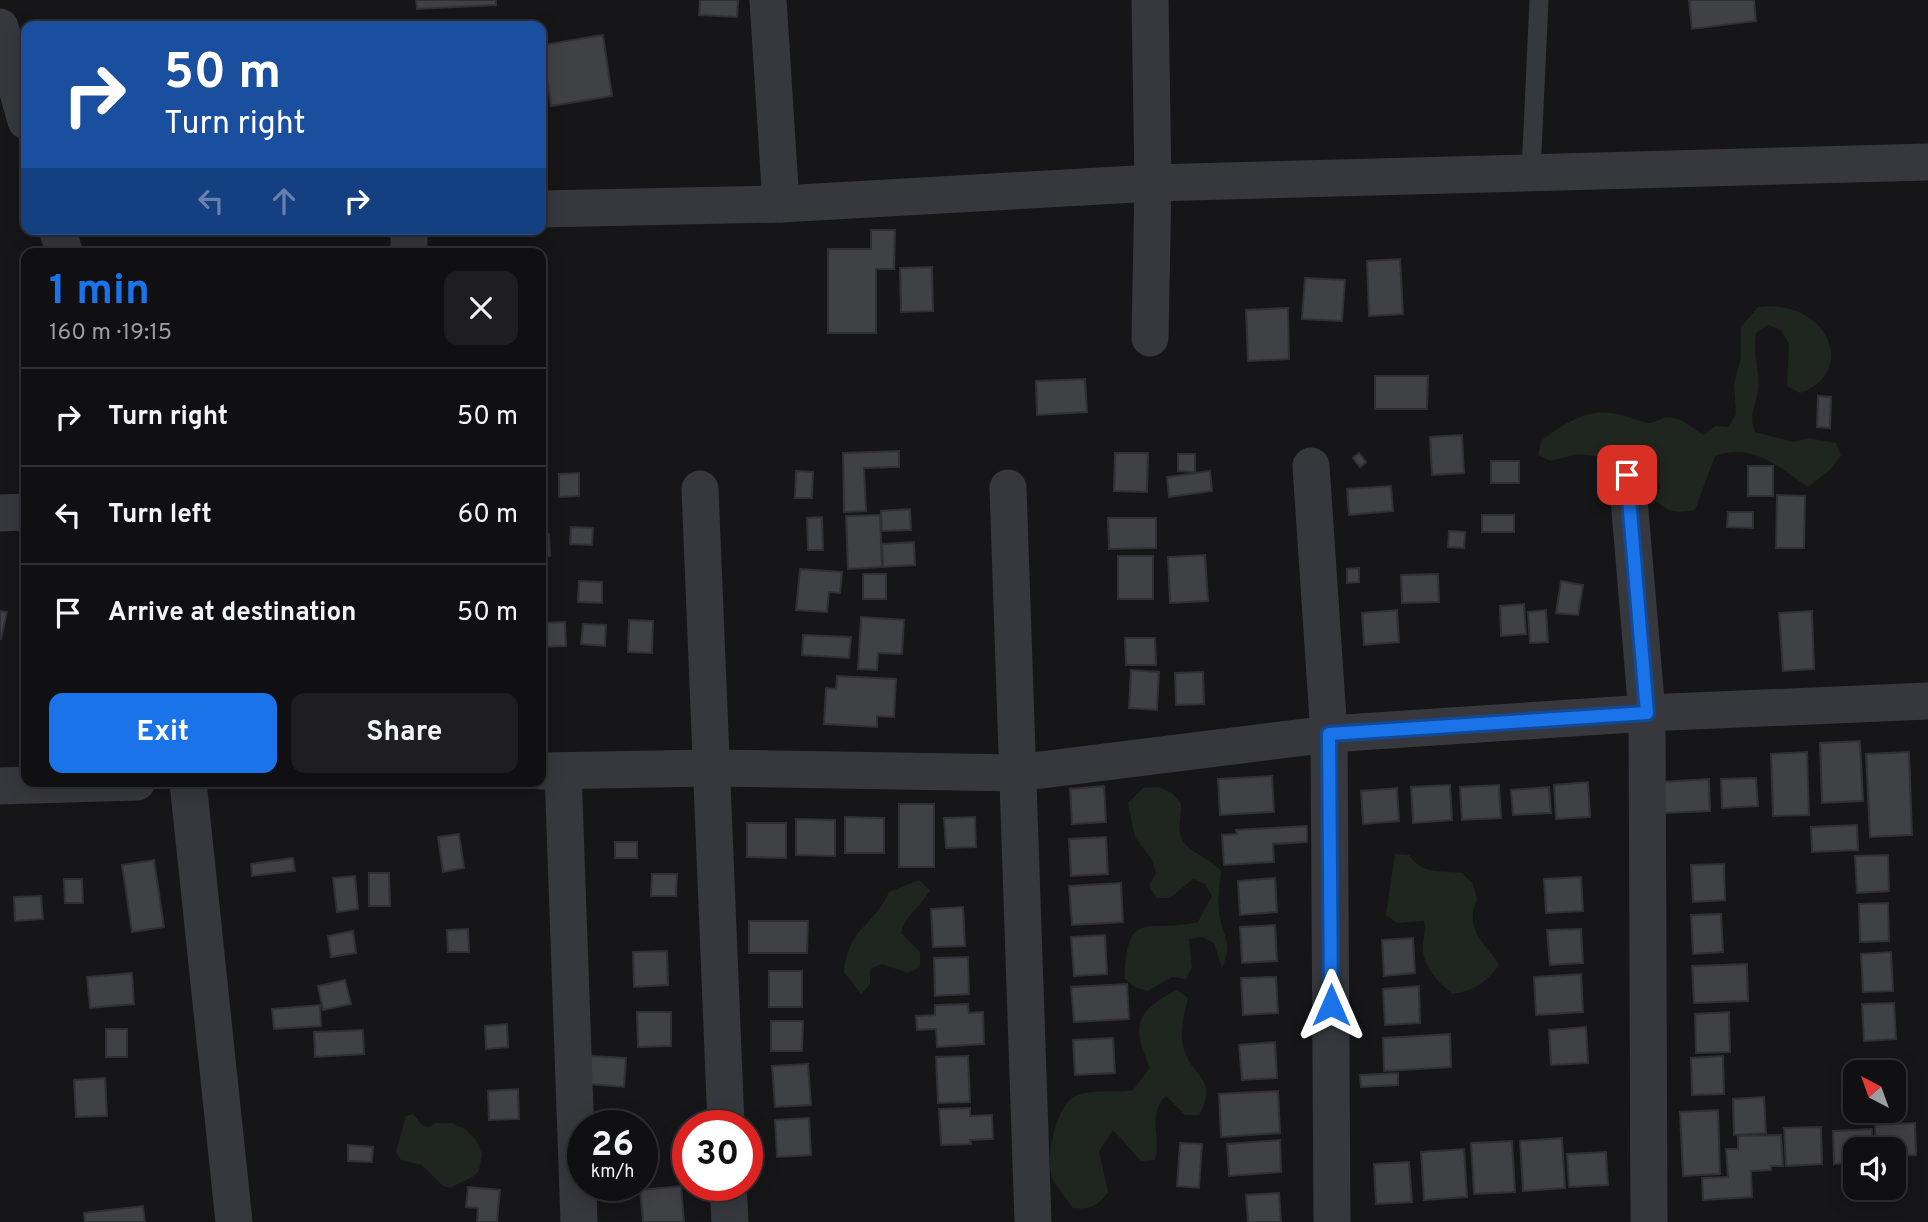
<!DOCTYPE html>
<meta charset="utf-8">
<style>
body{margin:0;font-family:Overpass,sans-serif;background:#1e1e20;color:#f1f3f6;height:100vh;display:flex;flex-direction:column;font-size:26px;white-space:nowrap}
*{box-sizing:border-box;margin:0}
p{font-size:23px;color:#9c9d9f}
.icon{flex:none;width:38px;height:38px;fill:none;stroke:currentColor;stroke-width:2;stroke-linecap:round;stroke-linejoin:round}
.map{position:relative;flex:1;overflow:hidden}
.side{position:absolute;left:21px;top:248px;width:525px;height:539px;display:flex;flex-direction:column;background:#101012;border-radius:14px;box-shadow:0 4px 18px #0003,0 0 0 2px #303032}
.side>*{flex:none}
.hud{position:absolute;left:21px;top:21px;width:525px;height:214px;border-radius:14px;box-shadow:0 4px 18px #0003,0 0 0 2px #303032;background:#1a4fa0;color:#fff;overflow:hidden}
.needle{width:46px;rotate:319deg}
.tools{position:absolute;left:1843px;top:1060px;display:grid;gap:14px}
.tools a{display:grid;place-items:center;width:63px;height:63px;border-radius:14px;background:#101012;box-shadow:0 4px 18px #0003,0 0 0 2px #303032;font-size:35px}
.speed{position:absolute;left:567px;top:1110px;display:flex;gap:14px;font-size:35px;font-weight:700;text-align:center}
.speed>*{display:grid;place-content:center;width:91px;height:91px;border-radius:50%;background:#101012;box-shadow:0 4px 18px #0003,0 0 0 2px #303032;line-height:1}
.speed small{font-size:18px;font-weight:400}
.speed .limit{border:10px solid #d22;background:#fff;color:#111}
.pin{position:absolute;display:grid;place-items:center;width:60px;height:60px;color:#fff;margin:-30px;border-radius:14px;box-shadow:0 4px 10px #0006}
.me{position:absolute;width:77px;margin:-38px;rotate:0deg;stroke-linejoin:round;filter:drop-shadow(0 0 5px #0008)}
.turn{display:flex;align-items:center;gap:24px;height:147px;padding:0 28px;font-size:32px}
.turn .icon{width:91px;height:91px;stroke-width:2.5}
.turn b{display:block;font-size:49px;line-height:60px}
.lanes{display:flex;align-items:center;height:66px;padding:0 28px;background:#0003;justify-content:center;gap:35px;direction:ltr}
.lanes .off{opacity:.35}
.round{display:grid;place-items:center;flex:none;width:74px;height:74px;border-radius:14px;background:#1e1e20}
.headline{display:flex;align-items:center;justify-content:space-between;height:119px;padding:0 28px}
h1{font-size:42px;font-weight:700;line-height:52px;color:#1a73e8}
.action{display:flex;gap:14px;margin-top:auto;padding:14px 28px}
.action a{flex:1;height:80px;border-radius:14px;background:#1a73e8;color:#fff;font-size:28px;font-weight:700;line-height:80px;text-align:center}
.action a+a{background:#1e1e20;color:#f1f3f6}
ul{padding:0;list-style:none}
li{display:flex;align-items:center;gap:21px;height:98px;padding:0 28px;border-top:2px solid #303032}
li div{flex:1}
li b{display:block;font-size:26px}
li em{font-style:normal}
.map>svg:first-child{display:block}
.green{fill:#1e261f}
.building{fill:#404145;stroke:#303034;stroke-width:2}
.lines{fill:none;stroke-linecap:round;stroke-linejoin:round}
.service{stroke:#37383d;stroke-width:19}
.minor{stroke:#37383d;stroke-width:37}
.route-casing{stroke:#114b97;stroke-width:18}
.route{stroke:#1a73e8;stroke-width:12}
</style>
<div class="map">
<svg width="1928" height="1222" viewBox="0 0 1928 1222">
<rect width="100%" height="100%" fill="#161618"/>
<!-- green -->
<g class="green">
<path d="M1771 306C1784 307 1797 309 1808 317 1841 339 1839 380 1800 393L1787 386 1789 344 1781 330 1768 325 1756 333C1752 352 1760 369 1758 389 1756 406 1748 415 1755 432L1794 442 1808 438 1836 443 1841 456 1831 469 1808 487C1779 467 1752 442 1715 456L1695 510C1678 513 1669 513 1656 501L1660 488 1657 474 1647 463 1634 457 1620 453 1606 457 1578 454 1551 461 1538 455 1541 441C1560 426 1585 409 1611 413 1624 414 1636 421 1649 423 1655 423 1659 419 1664 418 1681 415 1690 428 1704 435L1715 426 1728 427 1736 414 1734 384 1741 358V327L1758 307Z"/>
<path d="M1159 787 1172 793 1181 804C1182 813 1178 825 1180 833 1183 852 1210 857 1221 871 1220 884 1217 900 1219 912 1222 936 1234 942 1222 968L1214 943 1202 937 1189 939 1192 967 1186 979 1172 977 1148 991 1135 987 1125 979C1126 906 1149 934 1198 922L1212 896 1205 884 1193 879 1170 898H1157L1149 886 1156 873 1152 860 1135 837 1128 803 1143 788Z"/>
<path d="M1395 854 1409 855C1422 875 1440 870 1462 873L1473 884 1477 900C1464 927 1483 942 1499 964 1489 981 1473 991 1453 994 1440 984 1422 966 1423 948 1423 938 1426 931 1424 921L1397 923 1386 915Z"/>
<path d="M919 880 930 890C921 907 907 913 901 933L920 952V967L908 973 882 964 870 969V984L861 994 844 972C848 928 875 925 889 892Z"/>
<path d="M1177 990 1188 998C1184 1015 1178 1035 1185 1052 1194 1078 1219 1080 1199 1115H1185L1166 1096C1147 1114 1161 1136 1155 1160L1141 1161 1113 1130 1099 1151 1108 1192C1098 1206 1090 1210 1073 1208 1066 1198 1056 1187 1052 1177 1045 1159 1056 1106 1074 1097 1091 1088 1115 1094 1133 1090L1150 1068C1131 1024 1136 1011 1177 990Z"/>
<polygon points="413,1114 422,1125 429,1127 435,1123 451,1123 465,1129 476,1140 482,1154 479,1170 474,1176 450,1188 443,1186 422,1165 401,1160 396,1152 406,1116"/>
</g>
<!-- building -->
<g class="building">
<polygon points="416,0 496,0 496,5 417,9"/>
<polygon points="700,0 738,0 737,17 699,15"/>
<polygon points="1689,0 1754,0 1756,21 1692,29"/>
<polygon points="603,35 612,96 551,106 542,45"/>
<polygon points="871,230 895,230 894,269 876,269 876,333 828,333 828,249 871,249"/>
<polygon points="1400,259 1403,314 1369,316 1367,261"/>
<polygon points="932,267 933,311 901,312 900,268"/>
<polygon points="1305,278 1345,280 1342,321 1302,319"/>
<rect x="541" y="287" width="2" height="42"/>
<polygon points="1288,308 1289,359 1248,361 1246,310"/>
<polygon points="1375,376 1428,376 1427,409 1375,409"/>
<polygon points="1085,379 1087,412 1037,415 1036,381"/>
<polygon points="1818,396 1831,397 1830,428 1817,427"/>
<polygon points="1462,435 1464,473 1432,475 1430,437"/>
<polygon points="899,451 899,467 864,468 866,511 844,512 843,453"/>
<polygon points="1115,453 1148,453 1147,492 1114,491"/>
<polygon points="1359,453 1366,462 1360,467 1353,458"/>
<polygon points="1178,454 1195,454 1195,472 1178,471"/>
<rect x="1491" y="461" width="28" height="22"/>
<rect x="1748" y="466" width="25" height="30"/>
<polygon points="796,471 813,472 812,498 795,498"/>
<polygon points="1210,471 1212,491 1169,497 1167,477"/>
<polygon points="579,473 579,496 559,497 559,474"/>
<polygon points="1391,486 1393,511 1349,515 1347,489"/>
<polygon points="1777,495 1805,496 1804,548 1776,548"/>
<polygon points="910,509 911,530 882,531 881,511"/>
<polygon points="1728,512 1753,512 1753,528 1727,527"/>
<polygon points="880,515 882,567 848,569 846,516"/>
<rect x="1482" y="515" width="32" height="17"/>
<polygon points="822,517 823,550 808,550 807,518"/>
<polygon points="1108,518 1156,518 1156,548 1109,549"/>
<polygon points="571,527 593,528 592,545 570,544"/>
<polygon points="1449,531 1465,532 1464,548 1448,547"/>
<polygon points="541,534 549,534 550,556 541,556"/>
<polygon points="914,542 915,565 883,567 882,544"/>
<polygon points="1205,555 1208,601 1170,603 1168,557"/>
<rect x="1118" y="556" width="35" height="43"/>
<polygon points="1359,568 1359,582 1347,583 1347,569"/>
<polygon points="800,569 842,572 840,593 829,592 827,612 796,610"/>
<rect x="863" y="574" width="23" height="25"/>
<polygon points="1438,574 1439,602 1402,603 1401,575"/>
<polygon points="579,581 602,582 602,603 578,602"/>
<polygon points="1561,581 1583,585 1578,615 1556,613"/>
<polygon points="1524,604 1526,634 1501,636 1500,606"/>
<polygon points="1397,610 1399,642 1364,645 1362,613"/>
<polygon points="1546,610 1548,642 1530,643 1528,612"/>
<polygon points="0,611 7,612 1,639 0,639"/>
<polygon points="1812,611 1814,669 1783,671 1779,613"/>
<polygon points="861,617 904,620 902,654 878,653 877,670 858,669"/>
<polygon points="629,620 653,621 652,653 628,652"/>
<polygon points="565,622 566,646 541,647 541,623"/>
<polygon points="583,624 606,625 605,646 581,644"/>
<polygon points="803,635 851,637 849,658 802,655"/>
<polygon points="1125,638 1155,638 1156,665 1126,665"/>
<polygon points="1131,670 1159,672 1157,710 1129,708"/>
<polygon points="1203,672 1204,704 1176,705 1175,673"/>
<polygon points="837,676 896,679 894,717 877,716 877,727 824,724 826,688 836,689"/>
<polygon points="1860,741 1863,801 1822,803 1820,743"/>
<polygon points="1807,752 1809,815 1773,816 1771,754"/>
<polygon points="1909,752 1912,835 1870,837 1866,754"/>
<polygon points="1272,776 1274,812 1220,815 1218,779"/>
<polygon points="1756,778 1758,806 1722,808 1721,779"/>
<polygon points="1709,779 1710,811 1664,813 1662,782"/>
<polygon points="1588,782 1590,817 1556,819 1554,785"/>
<polygon points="1450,785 1452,820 1413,823 1411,787"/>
<polygon points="1499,785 1501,818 1462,820 1460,787"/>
<polygon points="1104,786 1106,822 1072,824 1070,789"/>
<polygon points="1549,787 1551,813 1513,815 1511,790"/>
<polygon points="1397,788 1399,821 1363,824 1361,791"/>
<rect x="899" y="804" width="35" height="63"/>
<polygon points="845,817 884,818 884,853 845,853"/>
<polygon points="975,817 976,847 946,848 944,818"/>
<polygon points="796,819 835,820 835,856 796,855"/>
<polygon points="747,823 786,823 786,858 747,857"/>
<polygon points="1857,825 1858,850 1812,852 1811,827"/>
<polygon points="1307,826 1307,842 1273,844 1274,862 1224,865 1222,835 1237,834 1236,830"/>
<polygon points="459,834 464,868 443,872 438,837"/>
<polygon points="1106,837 1108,874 1071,876 1069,839"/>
<rect x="615" y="842" width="22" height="16"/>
<polygon points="1888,855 1889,891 1857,893 1855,856"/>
<polygon points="293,858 295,871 252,876 251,864"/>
<polygon points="154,860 164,927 132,932 122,865"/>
<polygon points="1724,864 1725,900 1693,902 1691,865"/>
<polygon points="369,873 389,873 390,906 369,906"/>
<polygon points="652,874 677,874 676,896 651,896"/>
<polygon points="355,876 358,909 337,912 333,878"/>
<polygon points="1581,877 1583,911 1546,913 1544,879"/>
<polygon points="1275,878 1277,912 1240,915 1238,881"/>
<polygon points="64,879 82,879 83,903 65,903"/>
<polygon points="1121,883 1123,922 1072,925 1069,886"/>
<polygon points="41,896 43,919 15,921 14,897"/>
<polygon points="1888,903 1889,941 1860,942 1859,904"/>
<polygon points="963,907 965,946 933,947 931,909"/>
<polygon points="1721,914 1723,952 1693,954 1691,915"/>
<polygon points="749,921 808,921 807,953 749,953"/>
<polygon points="1275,925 1277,961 1242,963 1240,927"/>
<polygon points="468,929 469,952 448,952 447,930"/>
<polygon points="1581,929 1583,963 1550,965 1547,930"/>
<polygon points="353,931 356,953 331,957 328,936"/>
<polygon points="1105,935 1107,974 1074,976 1071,937"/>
<polygon points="1413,938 1415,973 1384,976 1382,940"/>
<polygon points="667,951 668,985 634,987 633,952"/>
<polygon points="1891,952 1893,991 1863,992 1861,954"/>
<polygon points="968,957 969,994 935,996 934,958"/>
<polygon points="1747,964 1748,1001 1694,1003 1692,966"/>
<rect x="769" y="971" width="33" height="36"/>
<polygon points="132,973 134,1004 90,1008 87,977"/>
<polygon points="1581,974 1583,1012 1536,1015 1534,977"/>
<polygon points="1276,977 1278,1013 1243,1015 1241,978"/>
<polygon points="345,980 351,1004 323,1010 318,986"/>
<polygon points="1127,984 1129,1019 1074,1022 1071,987"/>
<polygon points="1419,986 1420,1023 1385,1025 1383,989"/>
<polygon points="1894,1003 1896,1039 1864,1041 1862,1004"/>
<polygon points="968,1004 969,1013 983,1012 984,1044 937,1047 936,1029 917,1030 916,1016 935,1015 935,1005"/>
<polygon points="320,1005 321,1026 274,1029 272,1009"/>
<polygon points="637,1012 671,1012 671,1046 638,1047"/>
<polygon points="1729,1012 1730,1052 1696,1053 1695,1014"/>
<polygon points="771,1021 803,1021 802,1051 771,1051"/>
<polygon points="507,1024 508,1047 486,1049 485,1026"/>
<polygon points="1586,1027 1588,1063 1551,1065 1549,1030"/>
<rect x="106" y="1029" width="21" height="28"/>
<polygon points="363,1030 364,1054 315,1057 314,1032"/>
<polygon points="1450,1034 1451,1067 1384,1071 1383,1038"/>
<polygon points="1113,1038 1115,1073 1075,1075 1073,1040"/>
<polygon points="1275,1042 1277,1078 1242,1080 1239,1045"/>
<polygon points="590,1056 626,1058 624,1087 589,1084"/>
<polygon points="968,1056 970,1102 938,1103 936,1057"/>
<polygon points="1723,1056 1724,1094 1692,1095 1691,1058"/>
<polygon points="808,1064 811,1105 775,1107 772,1066"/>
<polygon points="1398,1073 1398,1085 1361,1087 1360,1075"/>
<polygon points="105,1078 107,1116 76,1117 74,1080"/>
<polygon points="518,1089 519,1119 489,1120 488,1091"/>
<polygon points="1278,1091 1280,1133 1221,1137 1219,1094"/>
<polygon points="1764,1097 1766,1133 1734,1135 1733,1099"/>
<polygon points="970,1108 970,1116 992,1115 993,1139 970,1140 971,1144 941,1145 939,1109"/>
<polygon points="1718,1110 1720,1174 1683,1176 1680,1112"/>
<polygon points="603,1118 638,1119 638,1125 603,1125"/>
<polygon points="809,1118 811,1155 777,1157 775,1120"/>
<polygon points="1915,1123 1916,1155 1894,1156 1894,1150 1876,1150 1875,1125"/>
<polygon points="1821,1127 1822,1164 1786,1166 1784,1128"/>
<polygon points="1872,1129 1872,1150 1855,1150 1855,1162 1834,1164 1833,1131"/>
<polygon points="1781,1135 1783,1166 1771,1166 1771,1170 1751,1171 1752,1197 1703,1200 1702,1178 1728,1177 1726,1149 1738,1149 1738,1136"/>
<polygon points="1562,1138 1565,1188 1523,1191 1520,1141"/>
<polygon points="1280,1140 1281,1172 1229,1176 1227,1144"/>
<polygon points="1512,1141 1515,1192 1474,1194 1471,1143"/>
<polygon points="1180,1143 1202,1144 1199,1188 1177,1186"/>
<polygon points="348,1145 373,1147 372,1162 348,1161"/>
<polygon points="1464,1149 1467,1197 1424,1200 1421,1152"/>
<polygon points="1606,1152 1608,1185 1569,1187 1567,1154"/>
<polygon points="1409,1162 1412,1202 1376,1204 1374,1164"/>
<polygon points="681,1186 684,1222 643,1222 640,1190"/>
<polygon points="468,1187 500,1190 497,1222 477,1222 478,1208 466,1207"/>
<polygon points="1279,1193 1281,1222 1248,1222 1246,1195"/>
<polygon points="143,1206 145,1222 85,1222 84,1213"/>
</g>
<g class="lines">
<!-- service -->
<polyline class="service" points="1531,173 1539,0"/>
<!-- minor -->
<g class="minor">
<polyline points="768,0 781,204"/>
<polyline points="1150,0 1153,183 1150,338"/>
<polyline points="0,27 26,121"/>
<polyline points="541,209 781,204 1153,183 1928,162"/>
<polyline points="57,229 65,254"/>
<polyline points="409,229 409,254"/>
<polyline points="1311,466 1329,734 1332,1222"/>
<polyline points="1627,475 1647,713 1649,1222"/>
<polyline points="1008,488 1033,1222"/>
<polyline points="700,489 726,1125"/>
<polyline points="0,513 26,512"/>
<polyline points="541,771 713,768 1018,773 1329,734 1647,713 1928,701"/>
<polyline points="563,771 579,1222"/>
<polyline points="188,782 234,1222"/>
<polyline points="0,786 137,782"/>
<polyline points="728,1185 730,1222"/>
</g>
</g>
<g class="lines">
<!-- route casing -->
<g class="route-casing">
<polyline id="route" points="1331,1005 1329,734 1647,713 1627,475"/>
</g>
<!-- route -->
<use href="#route" class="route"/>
</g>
</svg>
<div class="tools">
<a><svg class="needle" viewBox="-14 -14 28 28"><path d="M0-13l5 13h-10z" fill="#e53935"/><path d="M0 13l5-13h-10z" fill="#9c9d9f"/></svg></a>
<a><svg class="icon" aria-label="sound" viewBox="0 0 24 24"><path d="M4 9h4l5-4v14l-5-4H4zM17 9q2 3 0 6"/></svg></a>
</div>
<div class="speed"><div>26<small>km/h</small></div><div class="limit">30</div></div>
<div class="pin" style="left:1627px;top:475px;background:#d93025"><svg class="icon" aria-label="arrive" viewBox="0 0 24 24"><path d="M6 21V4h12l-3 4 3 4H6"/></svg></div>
<svg class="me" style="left:1331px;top:1005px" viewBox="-20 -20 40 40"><path d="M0-17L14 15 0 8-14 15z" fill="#1a73e8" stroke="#fff" stroke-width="4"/></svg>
<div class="hud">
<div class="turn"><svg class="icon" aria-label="right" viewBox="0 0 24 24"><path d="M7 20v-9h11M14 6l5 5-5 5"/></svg><div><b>50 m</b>Turn right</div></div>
<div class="lanes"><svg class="icon off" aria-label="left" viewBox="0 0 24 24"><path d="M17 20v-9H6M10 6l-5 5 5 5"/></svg><svg class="icon off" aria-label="ahead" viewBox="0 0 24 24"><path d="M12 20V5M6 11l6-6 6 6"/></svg><svg class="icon" aria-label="right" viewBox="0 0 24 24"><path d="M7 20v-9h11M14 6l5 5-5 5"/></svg></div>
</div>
<section class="side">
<div class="headline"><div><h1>1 min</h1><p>160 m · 19:15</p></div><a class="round"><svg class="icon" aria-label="close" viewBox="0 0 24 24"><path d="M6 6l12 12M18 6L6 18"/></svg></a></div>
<ul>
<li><svg class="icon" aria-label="right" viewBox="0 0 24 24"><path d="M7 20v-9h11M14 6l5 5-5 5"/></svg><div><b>Turn right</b></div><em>50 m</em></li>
<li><svg class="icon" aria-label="left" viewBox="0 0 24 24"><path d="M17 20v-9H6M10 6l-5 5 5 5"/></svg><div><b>Turn left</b></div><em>60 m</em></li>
<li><svg class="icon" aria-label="arrive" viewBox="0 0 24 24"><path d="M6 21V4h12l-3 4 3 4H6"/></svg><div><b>Arrive at destination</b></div><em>50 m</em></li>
</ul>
<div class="action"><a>Exit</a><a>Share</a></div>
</section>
</div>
